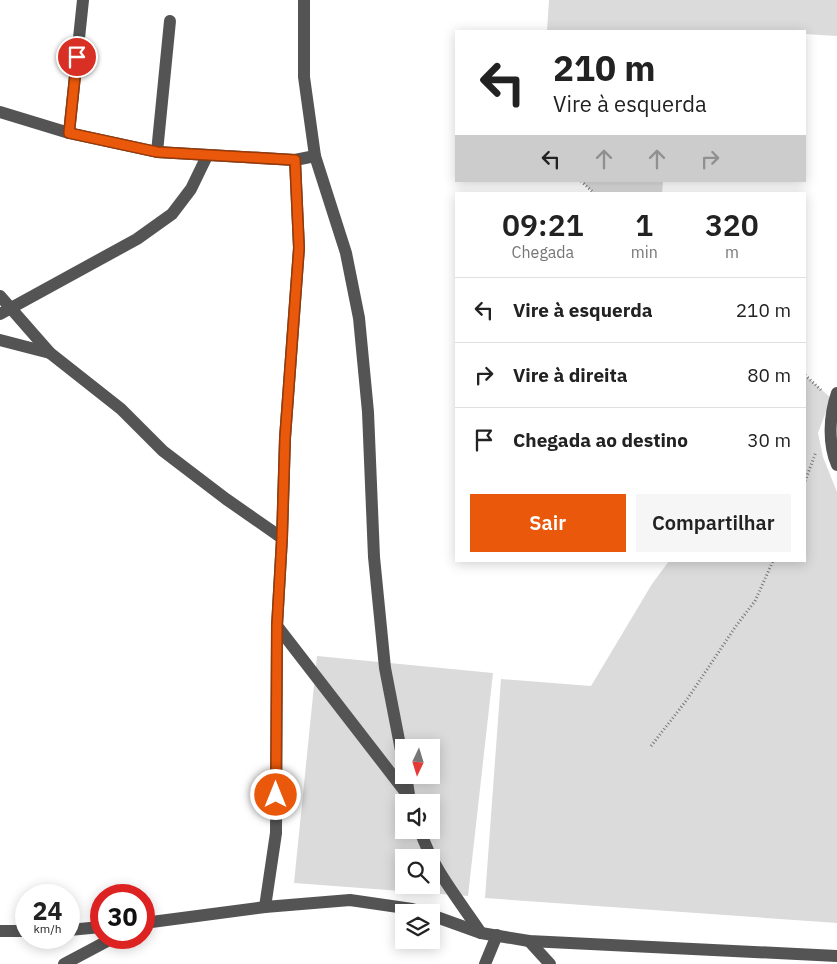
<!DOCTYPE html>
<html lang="pt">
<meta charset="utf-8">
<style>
body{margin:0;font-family:"IBM Plex Sans",sans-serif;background:#f6f6f6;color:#222;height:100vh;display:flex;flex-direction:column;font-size:19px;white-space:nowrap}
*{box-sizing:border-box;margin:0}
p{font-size:16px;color:#767676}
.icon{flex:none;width:28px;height:28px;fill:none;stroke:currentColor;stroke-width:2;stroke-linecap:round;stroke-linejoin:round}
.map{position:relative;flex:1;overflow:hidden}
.details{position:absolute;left:455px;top:192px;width:351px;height:370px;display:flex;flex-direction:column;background:#fff;border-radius:0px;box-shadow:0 2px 12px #0003}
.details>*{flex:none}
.guide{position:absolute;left:455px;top:30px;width:351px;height:152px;border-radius:0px;box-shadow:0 2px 12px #0003;background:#fff;color:#222;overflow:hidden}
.needle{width:32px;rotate:184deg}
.controls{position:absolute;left:395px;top:739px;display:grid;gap:10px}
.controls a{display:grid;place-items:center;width:45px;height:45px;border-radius:0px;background:#fff;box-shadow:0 2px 12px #0003;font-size:25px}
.speed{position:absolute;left:15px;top:884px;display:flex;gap:10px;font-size:25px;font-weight:700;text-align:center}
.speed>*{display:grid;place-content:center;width:65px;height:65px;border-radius:50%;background:#fff;box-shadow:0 2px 12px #0003;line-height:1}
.speed small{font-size:12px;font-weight:400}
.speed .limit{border:8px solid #d22;background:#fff;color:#111}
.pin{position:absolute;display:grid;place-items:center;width:42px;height:42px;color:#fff;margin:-21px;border:2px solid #fff;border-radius:50%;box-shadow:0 1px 5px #0007}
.me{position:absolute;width:55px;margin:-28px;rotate:0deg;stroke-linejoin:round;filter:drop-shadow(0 0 4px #0008)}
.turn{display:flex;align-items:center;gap:18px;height:105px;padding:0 15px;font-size:22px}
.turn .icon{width:65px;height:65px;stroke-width:2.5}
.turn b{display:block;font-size:35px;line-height:42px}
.lanes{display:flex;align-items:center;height:48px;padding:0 15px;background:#0003;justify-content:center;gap:25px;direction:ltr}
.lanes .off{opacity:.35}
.eta{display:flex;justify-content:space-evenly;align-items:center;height:85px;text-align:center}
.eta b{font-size:30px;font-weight:600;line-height:35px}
.button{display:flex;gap:10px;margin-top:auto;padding:10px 15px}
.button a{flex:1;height:58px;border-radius:0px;background:#ea580c;color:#fff;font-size:20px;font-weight:600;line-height:58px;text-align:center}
.button a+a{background:#f6f6f6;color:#222}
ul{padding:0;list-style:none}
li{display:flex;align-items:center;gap:15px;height:65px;padding:0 15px;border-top:1px solid #e0e0e0}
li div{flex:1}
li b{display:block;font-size:19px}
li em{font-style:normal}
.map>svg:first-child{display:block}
.green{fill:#dbdbdb;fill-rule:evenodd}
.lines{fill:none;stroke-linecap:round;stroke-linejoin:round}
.path{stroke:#767676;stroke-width:3;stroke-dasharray:1 2.5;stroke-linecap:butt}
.minor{stroke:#545454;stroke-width:12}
.route-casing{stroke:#983908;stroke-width:12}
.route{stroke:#ea580c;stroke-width:9}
</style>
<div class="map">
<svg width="837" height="964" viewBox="0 0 837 964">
<rect width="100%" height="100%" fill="#fff"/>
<!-- green -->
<g class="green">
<polygon points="549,0 837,0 837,36 805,34 805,31 547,31"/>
<polygon points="581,181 663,181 662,194 595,194"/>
<polygon points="807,377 831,398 818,433 823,457 837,492 837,923 485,898 501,679 591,686 652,584 669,561 805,561 805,379"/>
<path d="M317 656 493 673 468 896 294 883ZM404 748H431V775H404ZM404 802H431V830H404ZM404 858H431V885H404Z"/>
</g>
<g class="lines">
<!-- path -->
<g class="path">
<polyline points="581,181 595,194"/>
<polyline points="805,375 821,390"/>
<polyline points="805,481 816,452"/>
<polyline points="651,746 686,701 736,626 755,601 773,561"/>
</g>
<!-- minor -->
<g class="minor">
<polyline points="304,0 304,77 315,156 346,253 359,318 368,412 374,557 385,668 404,766"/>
<polyline points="0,112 69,133 157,152 295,160 315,156"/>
<polyline points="69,133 83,0"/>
<polyline points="157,152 170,21"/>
<polyline points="0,296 50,353"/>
<polyline points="0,314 137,239 172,214 191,189 207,156"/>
<polyline points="0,340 50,353 121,409 163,451 226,499 282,538"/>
<path d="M837 393C829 416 828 444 837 465"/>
<polyline points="277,626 410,798"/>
<polyline points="406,775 409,795"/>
<path d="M420 830C432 868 459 900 481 933"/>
<polyline points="265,907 276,833 277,626 282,538 285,438 299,248 295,160"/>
<polyline points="431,915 481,933 529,941 837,956"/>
<polyline points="144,923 265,907 350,900 412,909 423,912"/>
<polyline points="69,930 101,927"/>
<polyline points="0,931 26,931"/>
<polyline points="529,941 550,964"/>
<polyline points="64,964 113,938"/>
<polyline points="485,964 497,935"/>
</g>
</g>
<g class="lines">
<!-- route casing -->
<g class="route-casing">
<polyline id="route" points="77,57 69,133 157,152 295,160 299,248 285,438 282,538 277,626 276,795"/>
</g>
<!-- route -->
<use href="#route" class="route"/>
</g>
</svg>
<div class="controls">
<a><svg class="needle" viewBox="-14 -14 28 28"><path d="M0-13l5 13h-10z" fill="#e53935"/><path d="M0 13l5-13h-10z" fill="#767676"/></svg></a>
<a><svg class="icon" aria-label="sound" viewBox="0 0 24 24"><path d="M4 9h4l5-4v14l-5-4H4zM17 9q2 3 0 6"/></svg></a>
<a><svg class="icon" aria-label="search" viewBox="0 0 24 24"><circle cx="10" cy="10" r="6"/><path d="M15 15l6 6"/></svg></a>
<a><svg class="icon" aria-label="layers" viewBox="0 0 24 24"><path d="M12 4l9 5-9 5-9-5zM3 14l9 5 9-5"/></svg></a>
</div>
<div class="speed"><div>24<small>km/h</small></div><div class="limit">30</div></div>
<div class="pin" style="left:77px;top:57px;background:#d93025"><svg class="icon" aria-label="arrive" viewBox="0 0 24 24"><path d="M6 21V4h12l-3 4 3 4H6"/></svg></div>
<svg class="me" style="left:276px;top:795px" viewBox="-20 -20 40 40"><circle r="17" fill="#ea580c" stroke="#fff" stroke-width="3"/><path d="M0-11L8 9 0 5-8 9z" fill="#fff"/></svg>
<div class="guide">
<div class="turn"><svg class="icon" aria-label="left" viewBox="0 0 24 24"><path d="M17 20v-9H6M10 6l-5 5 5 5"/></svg><div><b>210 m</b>Vire à esquerda</div></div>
<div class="lanes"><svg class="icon" aria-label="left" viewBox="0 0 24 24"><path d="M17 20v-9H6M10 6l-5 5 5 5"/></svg><svg class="icon off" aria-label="ahead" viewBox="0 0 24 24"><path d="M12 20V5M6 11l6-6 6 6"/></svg><svg class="icon off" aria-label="ahead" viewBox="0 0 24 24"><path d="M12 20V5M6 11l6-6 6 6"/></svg><svg class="icon off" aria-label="right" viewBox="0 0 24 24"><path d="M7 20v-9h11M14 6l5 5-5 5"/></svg></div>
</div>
<section class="details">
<div class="eta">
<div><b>09:21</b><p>Chegada</p></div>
<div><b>1</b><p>min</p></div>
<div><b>320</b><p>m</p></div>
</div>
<ul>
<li><svg class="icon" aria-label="left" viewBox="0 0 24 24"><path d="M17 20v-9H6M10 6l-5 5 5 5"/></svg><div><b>Vire à esquerda</b></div><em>210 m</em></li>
<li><svg class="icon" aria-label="right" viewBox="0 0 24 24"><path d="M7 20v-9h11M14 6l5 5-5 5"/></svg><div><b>Vire à direita</b></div><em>80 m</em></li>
<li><svg class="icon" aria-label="arrive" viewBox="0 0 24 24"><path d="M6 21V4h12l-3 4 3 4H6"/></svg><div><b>Chegada ao destino</b></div><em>30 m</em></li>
</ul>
<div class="button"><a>Sair</a><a>Compartilhar</a></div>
</section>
</div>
